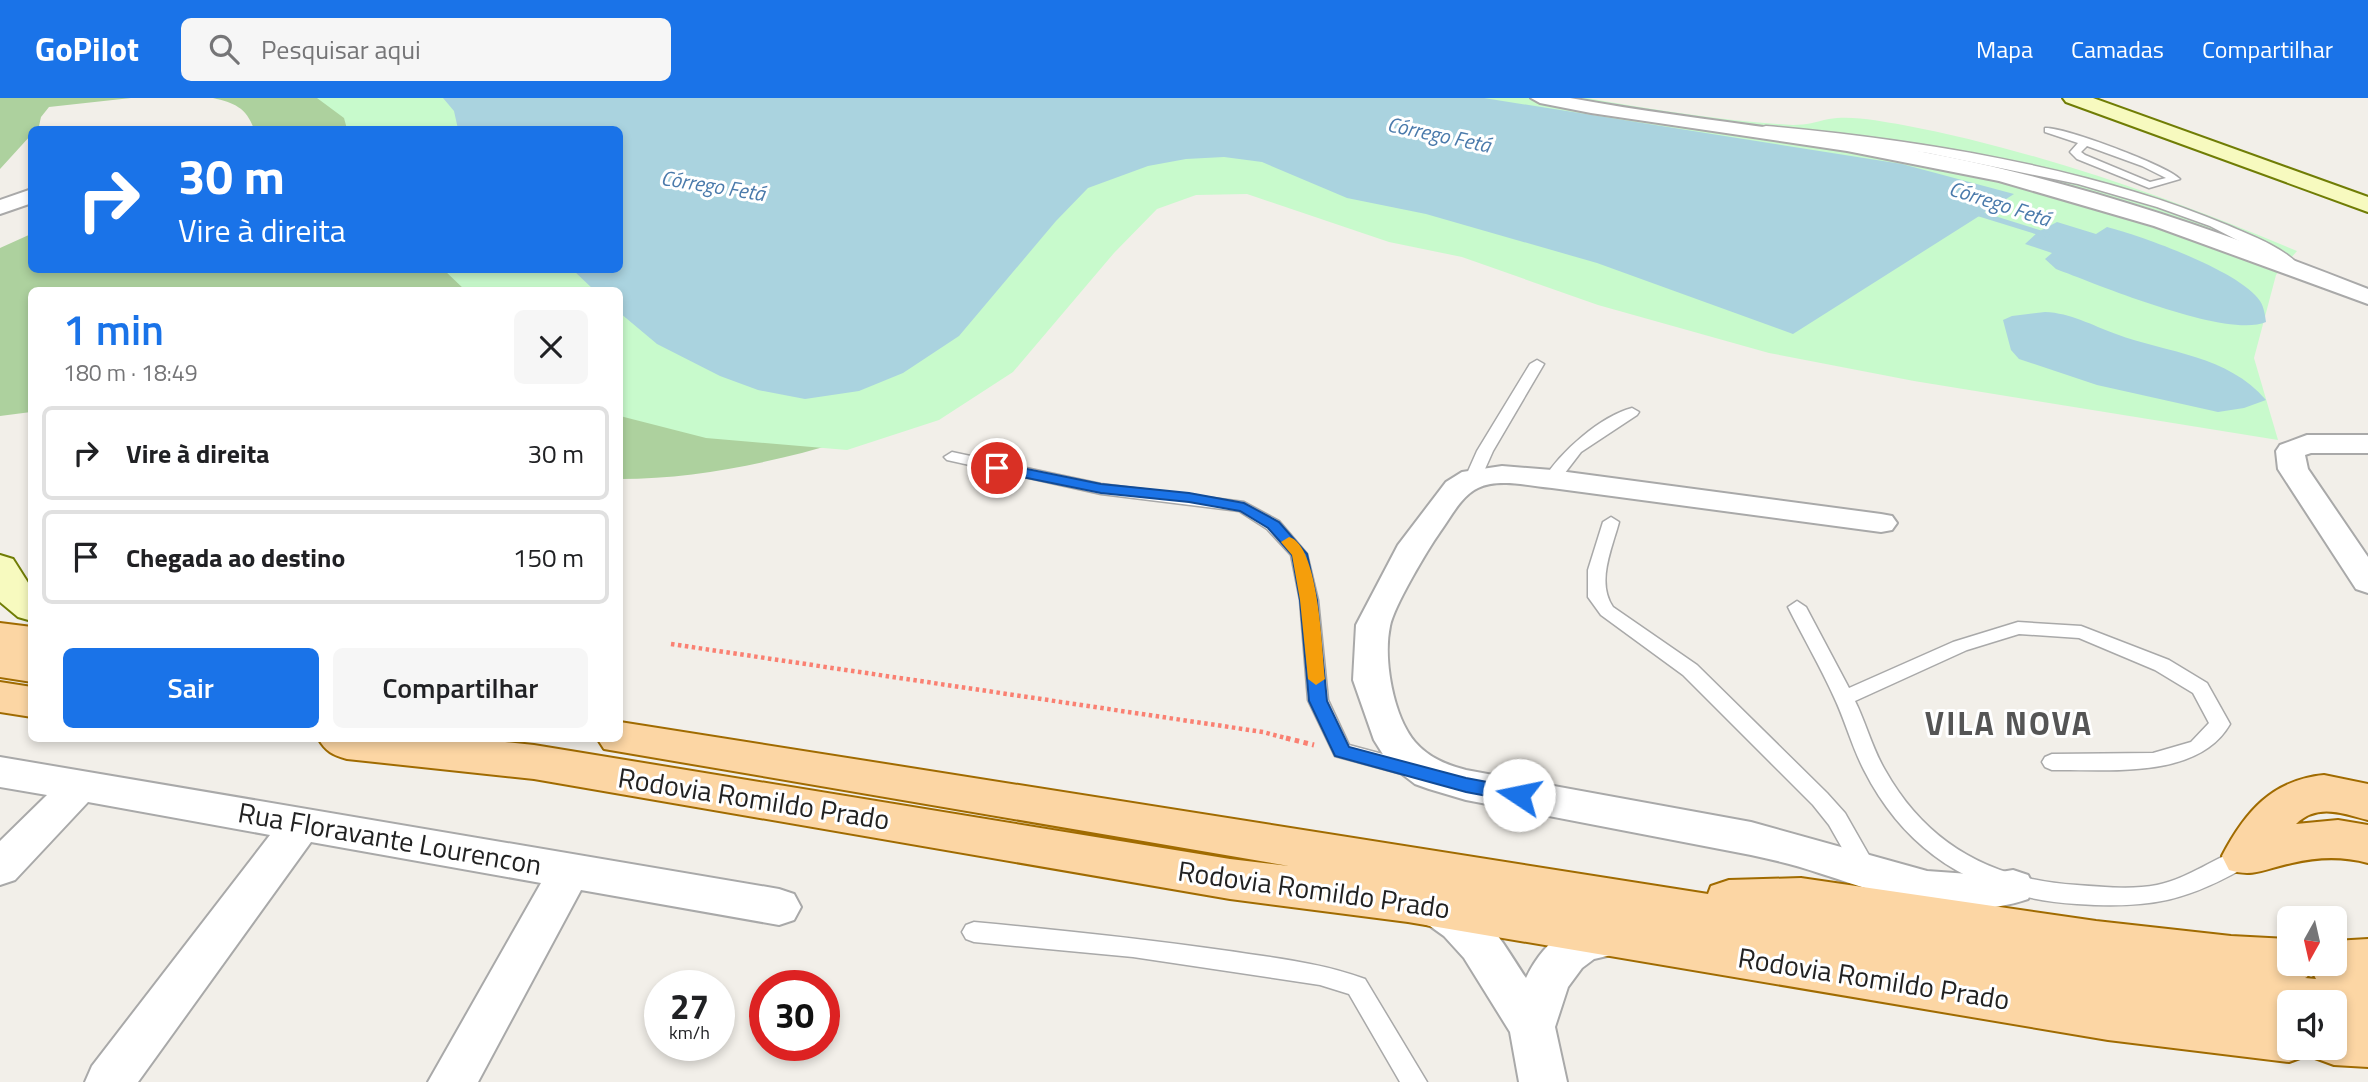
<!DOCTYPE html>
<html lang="pt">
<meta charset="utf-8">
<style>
body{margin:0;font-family:"Titillium Web",sans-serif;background:#f6f6f6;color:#202124;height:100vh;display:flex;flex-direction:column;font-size:26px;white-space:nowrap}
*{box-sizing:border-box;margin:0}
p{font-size:23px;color:#757577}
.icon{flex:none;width:38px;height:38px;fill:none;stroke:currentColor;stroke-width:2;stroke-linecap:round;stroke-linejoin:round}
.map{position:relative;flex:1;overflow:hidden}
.drawer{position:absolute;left:28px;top:189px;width:595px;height:455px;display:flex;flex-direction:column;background:#fff;border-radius:10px;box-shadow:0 4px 10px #0003}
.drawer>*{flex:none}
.hud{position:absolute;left:28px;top:28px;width:595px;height:147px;border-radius:10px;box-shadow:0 4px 10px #0003;background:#1a73e8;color:#fff;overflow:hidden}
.needle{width:46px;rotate:188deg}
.fabs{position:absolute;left:2277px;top:808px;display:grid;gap:14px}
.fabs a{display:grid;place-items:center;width:70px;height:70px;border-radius:10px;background:#fff;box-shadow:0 4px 10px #0003;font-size:35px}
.speed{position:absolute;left:644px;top:872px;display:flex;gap:14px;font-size:35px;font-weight:700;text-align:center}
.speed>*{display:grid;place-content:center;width:91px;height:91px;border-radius:50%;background:#fff;box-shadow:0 4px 10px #0003;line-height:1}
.speed small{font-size:18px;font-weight:400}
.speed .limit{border:10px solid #d22;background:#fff;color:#111}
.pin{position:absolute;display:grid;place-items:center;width:60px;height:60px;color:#fff;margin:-30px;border:4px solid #fff;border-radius:50%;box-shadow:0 2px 7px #0007}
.me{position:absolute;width:77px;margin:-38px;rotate:281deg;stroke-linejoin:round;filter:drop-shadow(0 0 5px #0008)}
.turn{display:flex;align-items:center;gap:24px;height:147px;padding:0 35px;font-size:32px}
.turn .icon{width:91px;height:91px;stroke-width:2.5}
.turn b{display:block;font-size:49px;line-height:60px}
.round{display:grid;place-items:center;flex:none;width:74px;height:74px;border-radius:10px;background:#f6f6f6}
.head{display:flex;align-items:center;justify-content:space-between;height:119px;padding:0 35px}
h1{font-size:42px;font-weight:600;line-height:52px;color:#1a73e8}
.button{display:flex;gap:14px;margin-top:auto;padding:14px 35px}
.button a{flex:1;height:80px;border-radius:10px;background:#1a73e8;color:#fff;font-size:28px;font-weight:600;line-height:80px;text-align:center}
.button a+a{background:#f6f6f6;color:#202124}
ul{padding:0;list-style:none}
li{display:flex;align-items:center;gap:21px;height:94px;margin:0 14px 10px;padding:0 21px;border:4px solid #e0e0e0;border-radius:10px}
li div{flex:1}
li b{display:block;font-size:26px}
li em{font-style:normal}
header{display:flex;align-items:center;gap:42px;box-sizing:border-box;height:98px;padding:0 35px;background:#1a73e8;color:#fff}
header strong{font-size:33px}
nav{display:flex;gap:38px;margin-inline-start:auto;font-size:24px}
.search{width:490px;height:63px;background:#f6f6f6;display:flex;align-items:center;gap:18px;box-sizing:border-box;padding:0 24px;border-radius:10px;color:#757577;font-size:26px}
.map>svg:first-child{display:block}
.forest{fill:#add19e}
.park{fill:#c8facc}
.water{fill:#aad3df}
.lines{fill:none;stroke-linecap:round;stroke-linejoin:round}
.stream{stroke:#aad3df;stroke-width:5}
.lane-casing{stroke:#a9a9a9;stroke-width:3}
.street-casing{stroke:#a9a9a9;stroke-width:4}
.secondary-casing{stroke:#707d05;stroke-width:4}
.primary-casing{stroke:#a06b00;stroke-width:4}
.path-far1{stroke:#fa8072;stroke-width:4.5;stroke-dasharray:3.5 3.5;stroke-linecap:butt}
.path{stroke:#fa8072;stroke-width:5;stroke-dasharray:4.5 4.5;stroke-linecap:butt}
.lane{fill:#fff;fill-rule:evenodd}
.street{fill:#fff;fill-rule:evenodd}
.secondary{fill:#f7fabf;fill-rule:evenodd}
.primary{fill:#fcd6a4;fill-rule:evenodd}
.route{fill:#1a73e8;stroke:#114b97;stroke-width:2}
.slow{fill:#f59e0b}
.labels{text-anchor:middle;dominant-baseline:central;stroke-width:6;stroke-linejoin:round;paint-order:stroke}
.far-water-label{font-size:21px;font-style:italic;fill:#4a7aab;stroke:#fff}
.near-street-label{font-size:28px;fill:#222;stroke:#fff}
.district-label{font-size:32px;font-weight:bold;letter-spacing:2px;fill:#555;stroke:#fff}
</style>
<header>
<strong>GoPilot</strong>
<div class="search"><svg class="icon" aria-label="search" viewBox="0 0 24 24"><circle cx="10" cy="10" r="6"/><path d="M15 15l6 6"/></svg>Pesquisar aqui</div>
<nav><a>Mapa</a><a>Camadas</a><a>Compartilhar</a></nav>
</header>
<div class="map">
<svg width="2368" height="984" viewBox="0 0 2368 984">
<rect width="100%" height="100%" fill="#f2efe9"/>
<!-- forest -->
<g class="forest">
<polygon points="0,0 131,0 49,9 41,19 39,28 32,32 31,37 0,71"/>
<path d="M213 0H444L473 31H254C246 9 234 5 213 0Z"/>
<path d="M31 136 32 172H606L841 344C770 365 694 381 620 381V192H32L31 314 0 318V150Z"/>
</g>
<!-- park -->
<path class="park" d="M317 0H1587C1655 12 1723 23 1793 27 1807 27 1815 24 1829 21 1851 17 1881 23 1903 27 2036 52 2173 101 2297 153L2276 177 2254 260 2278 342 1914 283 1769 255 1598 207 1462 159 1389 144 1247 96 1196 97 1157 111 1114 155 1013 274 939 322 847 352 706 340 620 318V192H465L444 172H620V32L347 31 344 20Z"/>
<!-- water -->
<g class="water">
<polygon points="443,0 1484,0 1902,66 2014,96 1793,236 1597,165 1426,116 1347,100 1262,64 1224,59 1186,61 1148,68 1088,90 1056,123 959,238 903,275 859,293 805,301 758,292 720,278 657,246 620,215 620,192 594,192 573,172 620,172 620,32 458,31 454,13"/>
<path d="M2057 124 2096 136 2107 129C2142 138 2240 173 2260 203 2264 209 2265 217 2266 224 2227 241 2099 187 2056 171L2045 161 2052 155 2025 146 2038 134Z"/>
<path d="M2045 214C2071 215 2091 227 2116 236 2167 255 2228 257 2266 302L2244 310 2218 314 2097 287 2019 261 2011 252 2003 222 2012 218Z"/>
</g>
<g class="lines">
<!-- stream -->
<polyline class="stream" points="1970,113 2047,137"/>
<!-- lane casing -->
<g class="lane-casing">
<g id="lane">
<path d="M1766 28C1913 41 2091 69 2227 127 2250 137 2280 148 2297 165L2287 168 2210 128 2157 109 2078 86 1928 55 1762 33V29Z"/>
<path d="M2045 30C2064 29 2166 67 2180 81L2149 90 2077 61 2070 54 2078 45 2045 34ZM2087 48 2142 68 2166 80 2150 84 2085 57 2081 54Z"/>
<polygon points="1537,262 1544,266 1493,353 1481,380 1479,383 1467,383 1465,380 1477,353 1530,266"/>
<path d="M1632 310 1639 314 1637 317 1581 354 1558 384H1546L1544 381C1560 354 1601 318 1632 310Z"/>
<polygon points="952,354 1101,386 1244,404 1279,423 1307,456 1318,502 1328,602 1349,647 1416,665 1419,670 1416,675 1409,678 1335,658 1308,602 1300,502 1291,457 1267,431 1239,413 1101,396 947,362 944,359"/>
<path d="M1611 419 1619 424C1612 451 1596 484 1613 509L1697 567 1827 695 1845 715 1874 766 1877 772 1874 778 1866 781 1858 778 1829 727 1813 707 1683 577 1601 517 1588 499V472L1603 424Z"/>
<path d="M1797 503 1806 509 1849 590 1953 544 2018 524 2081 528 2169 562 2207 585 2230 626C2198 682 2108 671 2052 672L2045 669 2042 664 2045 659 2052 656 2153 655 2191 644 2209 625 2193 595 2155 572 2079 540 2019 536 1967 552 1855 603C1866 625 1872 650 1885 672 1927 747 1993 782 2077 787 2103 789 2132 792 2157 787 2190 780 2215 759 2246 749L2254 752 2257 758 2254 764C2189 803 2151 811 2077 806 1982 800 1908 759 1864 672 1852 649 1845 622 1834 599 1820 568 1803 539 1788 509Z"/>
<path d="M974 824C1060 832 1144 841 1229 853 1275 860 1322 865 1365 881L1427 984H1400L1349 896 1320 887 1133 859 974 844 966 841 962 834 966 827Z"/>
</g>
</g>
<!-- street casing -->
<g class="street-casing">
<g id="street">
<path d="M1531 0H1570C1695 23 1823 33 1948 59 2092 88 2231 137 2368 191V206L2154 128 1999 83 1847 53 1591 15 1540 5Z"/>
<polygon points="32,91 32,105 0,116 0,102"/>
<polygon points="2307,337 2368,337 2368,355 2311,355 2305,357 2308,371 2368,459 2368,495 2356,491 2278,371 2276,353 2280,347"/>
<path d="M1502 368 1552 372 1881 416 1892 418 1897 425 1892 432 1881 434 1552 390C1531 388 1498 380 1478 390 1461 398 1451 419 1440 434 1428 451 1394 508 1390 528 1383 561 1393 618 1415 644 1429 660 1447 667 1466 672L1751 724 1927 773 1983 777 2013 772 2028 777 2034 789 2028 801C1955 826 1888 797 1819 775 1796 767 1774 762 1751 757L1466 702 1429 691 1415 686 1389 666 1374 642 1353 582 1356 527 1398 447 1446 384 1462 374Z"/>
<polygon points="0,659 779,791 794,796 801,809 794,822 779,827 581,792 478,984 428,984 541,785 311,744 138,984 85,984 92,968 270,737 88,704 15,782 0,787 0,743 47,697 0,689"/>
<path d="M1430 792C1486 810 1495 833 1526 880 1545 840 1583 811 1629 827L1635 840 1629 853 1594 861 1582 870 1568 889 1555 929 1567 984H1519L1510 934 1464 860 1444 838 1430 828 1415 823 1408 810 1415 797Z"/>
</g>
</g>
<!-- secondary casing -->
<g class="secondary-casing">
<g id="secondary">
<polygon points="2063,0 2093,0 2368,99 2368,114 2066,4"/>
<polygon points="0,457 13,461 32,491 32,523 18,519 0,504"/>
</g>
</g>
<!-- primary casing -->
<g class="primary-casing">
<g id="primary">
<polygon points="0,525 32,529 32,584 0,579"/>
<polygon points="0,584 32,589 32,619 0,614"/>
<path d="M620 624 1708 796 1711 788 1729 782 1801 780 2096 823 2231 838 2289 841V866H2334V843L2368 841V969L2334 967 2315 960 2311 951 2308 957 2289 964 2108 942 1408 824 1230 801 534 681 347 661C333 657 326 654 318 640H465L534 647 1230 761 1289 768 604 651 597 640H620ZM2311 871 2316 881 2305 880 2307 879ZM2289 905H2334V950H2289Z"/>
<path d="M2324 677 2368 686V722C2342 715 2317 705 2296 726L2338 722 2368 727V765C2342 758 2318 759 2292 765 2267 770 2254 780 2229 772L2222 758C2245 714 2272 682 2324 677Z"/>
</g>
</g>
<!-- path-far1 -->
<polyline class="path-far1" points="671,546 1263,634 1293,642"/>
<!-- path -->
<polyline class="path" points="1286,640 1314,647"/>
<!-- lane -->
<use href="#lane" class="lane"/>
<!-- street -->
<use href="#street" class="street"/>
<!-- secondary -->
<use href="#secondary" class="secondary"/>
<!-- primary -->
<use href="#primary" class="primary"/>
</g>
<!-- route -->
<polygon class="route" points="997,365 1101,386 1189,395 1244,405 1279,424 1307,456 1317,502 1327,603 1349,649 1466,680 1519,690 1526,692 1529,697 1526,702 1519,704 1466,694 1335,658 1309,603 1300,502 1292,457 1268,430 1240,413 1189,404 1101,395 992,373 992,367"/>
<!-- slow -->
<path class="slow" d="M1289 439C1319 447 1322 552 1325 581L1316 587 1308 581 1300 502 1292 457 1281 444Z"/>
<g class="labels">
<!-- far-water labels -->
<g class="far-water-label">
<text transform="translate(1439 36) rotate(12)">Córrego Fetá</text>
<text transform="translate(713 87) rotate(9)">Córrego Fetá</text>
<text transform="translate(2000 105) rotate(18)">Córrego Fetá</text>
</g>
<!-- near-street labels -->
<g class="near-street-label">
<text transform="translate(754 700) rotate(9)">Rodovia Romildo Prado</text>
<text transform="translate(390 740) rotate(10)">Rua Floravante Lourencon</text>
<text transform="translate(1314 791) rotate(8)">Rodovia Romildo Prado</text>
<text transform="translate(1874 880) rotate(9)">Rodovia Romildo Prado</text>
</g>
<!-- district labels -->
<g class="district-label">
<text x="2009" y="625">VILA NOVA</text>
</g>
</g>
</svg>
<div class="fabs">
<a><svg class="needle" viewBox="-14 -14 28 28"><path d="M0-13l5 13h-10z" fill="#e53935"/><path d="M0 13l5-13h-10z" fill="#757577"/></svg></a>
<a><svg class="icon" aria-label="sound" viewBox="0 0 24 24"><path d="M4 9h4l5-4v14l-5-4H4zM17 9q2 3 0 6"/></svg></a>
</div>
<div class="speed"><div>27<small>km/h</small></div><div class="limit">30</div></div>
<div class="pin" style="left:997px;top:370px;background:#d93025"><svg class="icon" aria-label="arrive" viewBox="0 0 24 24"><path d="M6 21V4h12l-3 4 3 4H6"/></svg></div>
<svg class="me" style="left:1519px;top:697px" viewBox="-20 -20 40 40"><circle r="19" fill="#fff"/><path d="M0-13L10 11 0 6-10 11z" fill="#1a73e8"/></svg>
<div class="hud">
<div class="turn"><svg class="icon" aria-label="right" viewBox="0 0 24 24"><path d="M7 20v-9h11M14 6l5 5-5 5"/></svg><div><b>30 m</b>Vire à direita</div></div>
</div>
<section class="drawer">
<div class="head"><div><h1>1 min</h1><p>180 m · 18:49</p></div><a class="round"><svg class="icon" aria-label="close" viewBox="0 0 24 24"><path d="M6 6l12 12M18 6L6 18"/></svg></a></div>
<ul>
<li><svg class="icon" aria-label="right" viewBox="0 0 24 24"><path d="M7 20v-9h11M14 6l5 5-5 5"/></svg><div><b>Vire à direita</b></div><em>30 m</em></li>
<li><svg class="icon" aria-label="arrive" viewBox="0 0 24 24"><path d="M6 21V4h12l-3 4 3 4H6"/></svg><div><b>Chegada ao destino</b></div><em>150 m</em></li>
</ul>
<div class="button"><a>Sair</a><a>Compartilhar</a></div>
</section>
</div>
